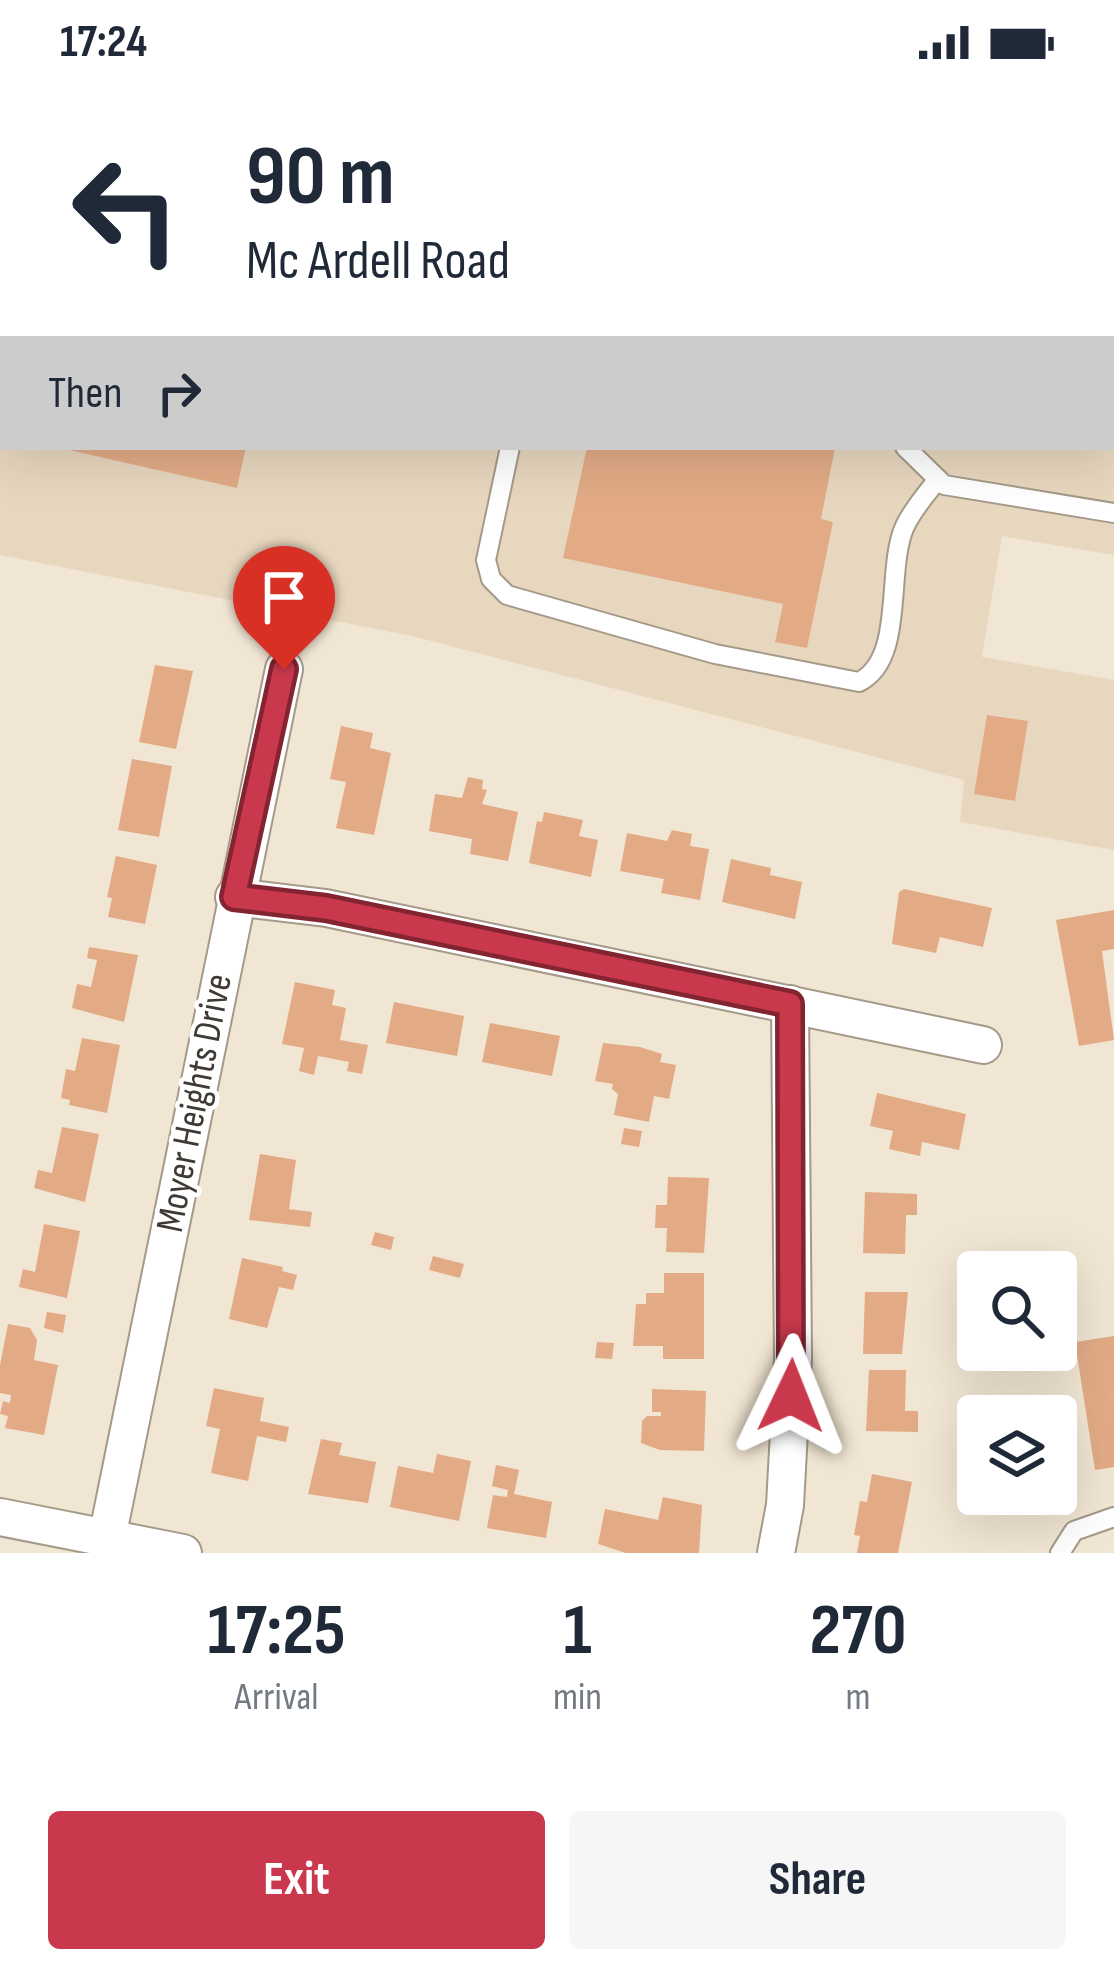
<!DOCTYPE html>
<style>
body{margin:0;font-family:"Sofia Sans Condensed",sans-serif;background:#f6f6f7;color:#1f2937;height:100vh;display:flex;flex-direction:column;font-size:45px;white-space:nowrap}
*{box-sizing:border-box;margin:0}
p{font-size:39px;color:#747a83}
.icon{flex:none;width:66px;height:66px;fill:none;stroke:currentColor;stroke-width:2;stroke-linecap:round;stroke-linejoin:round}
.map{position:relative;height:1469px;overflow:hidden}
.side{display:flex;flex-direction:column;background:#fff;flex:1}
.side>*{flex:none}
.top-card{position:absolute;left:0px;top:0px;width:1116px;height:366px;box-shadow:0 12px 48px #0002;background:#fff;color:#1f2937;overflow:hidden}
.controls{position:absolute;left:957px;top:1167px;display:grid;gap:24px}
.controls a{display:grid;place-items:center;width:120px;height:120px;border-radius:12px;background:#fff;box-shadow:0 12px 48px #0002;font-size:60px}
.pin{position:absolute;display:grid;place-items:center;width:102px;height:102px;color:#fff;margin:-123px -51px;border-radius:50% 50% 50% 0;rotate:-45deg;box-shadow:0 0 12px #0007}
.pin .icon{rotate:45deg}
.me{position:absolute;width:132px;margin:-66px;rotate:2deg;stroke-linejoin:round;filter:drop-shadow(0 0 9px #0008)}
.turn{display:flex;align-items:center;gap:42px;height:252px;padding:0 48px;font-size:54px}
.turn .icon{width:156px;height:156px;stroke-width:2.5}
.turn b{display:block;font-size:84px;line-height:102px}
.then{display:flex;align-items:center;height:114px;padding:0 48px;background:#0003;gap:24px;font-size:45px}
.eta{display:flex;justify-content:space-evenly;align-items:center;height:204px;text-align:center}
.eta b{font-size:72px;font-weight:700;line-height:84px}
.button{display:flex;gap:24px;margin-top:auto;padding:24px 48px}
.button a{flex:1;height:138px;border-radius:12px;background:#c9384c;color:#fff;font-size:48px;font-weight:700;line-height:138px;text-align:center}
.button a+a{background:#f6f6f7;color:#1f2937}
.status{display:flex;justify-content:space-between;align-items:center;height:84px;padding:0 60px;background:#fff;direction:ltr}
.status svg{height:33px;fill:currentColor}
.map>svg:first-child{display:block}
.built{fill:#e8d7bf}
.building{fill:#e2ab86}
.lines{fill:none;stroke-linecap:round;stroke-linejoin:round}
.service-casing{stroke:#a59989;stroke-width:22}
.minor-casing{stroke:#a59989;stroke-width:40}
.service{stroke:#fff;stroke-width:18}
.minor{stroke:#fff;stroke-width:36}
.route-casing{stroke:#832431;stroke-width:30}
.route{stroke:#c9384c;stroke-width:21}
.labels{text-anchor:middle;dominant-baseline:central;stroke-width:9;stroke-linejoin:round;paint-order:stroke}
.street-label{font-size:39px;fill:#3f3a33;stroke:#fff}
</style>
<div class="status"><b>17:24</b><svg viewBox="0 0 49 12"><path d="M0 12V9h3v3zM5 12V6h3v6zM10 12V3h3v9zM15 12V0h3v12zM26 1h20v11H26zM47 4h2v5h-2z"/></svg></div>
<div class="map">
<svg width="1114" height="1469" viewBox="0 0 1114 1469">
<rect width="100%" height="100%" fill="#f1e5d3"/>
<!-- built -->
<polygon class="built" points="0,0 171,3 3,3 3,363 1113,363 1113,3 585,3 1114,0 1114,471 1002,452 982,573 1114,596 1114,766 960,738 964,696 412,552 0,471"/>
<!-- building -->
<g class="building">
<polygon points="56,363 246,363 237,404"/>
<polygon points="587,363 835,364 821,435 833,438 807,564 775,558 783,520 563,474"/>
<polygon points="155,581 193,587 176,665 139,658"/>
<polygon points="987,631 1028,637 1015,717 974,710"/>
<polygon points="341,642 373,649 370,664 391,669 374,751 336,744 346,698 330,695"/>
<polygon points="132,675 172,682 159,753 118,746"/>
<polygon points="468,693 483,696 482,705 487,706 482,720 518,728 508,777 470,770 472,755 429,747 435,710 462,714"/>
<polygon points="544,728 583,736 579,752 598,756 591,793 529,779 537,737 542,738"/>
<polygon points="672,746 692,750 690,762 709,765 700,816 661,809 664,795 620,787 627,749 667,757"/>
<polygon points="116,772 157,781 145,840 108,833 112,814 107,813"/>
<polygon points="731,775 771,784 770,791 802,798 795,835 722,818"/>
<polygon points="904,805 992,824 983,863 940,853 936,869 892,860 899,808"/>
<polygon points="1114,826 1114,865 1102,867 1114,956 1079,962 1056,836"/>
<polygon points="89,863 138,871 124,938 72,924 77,900 91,903 97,876 87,874"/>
<polygon points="295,898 335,906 332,921 346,924 340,956 368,961 362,990 347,987 349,978 318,972 314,991 299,987 304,964 282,960"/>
<polygon points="394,918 464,932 457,972 386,959"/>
<polygon points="490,939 560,952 552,992 482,978"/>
<polygon points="82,954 120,961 107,1029 69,1021 70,1016 61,1014 66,985 75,987"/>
<polygon points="603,959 640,963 662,970 660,978 676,981 669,1015 654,1012 649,1038 614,1031 618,1010 612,1005 613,1000 595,997"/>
<polygon points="877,1009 966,1030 959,1066 922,1058 920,1072 889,1065 893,1047 870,1042"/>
<polygon points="62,1043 99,1050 85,1118 34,1104 38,1086 52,1089"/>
<polygon points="624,1044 642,1047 639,1063 621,1060"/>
<polygon points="260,1070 296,1076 289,1125 312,1128 310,1143 249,1136"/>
<polygon points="668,1093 709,1094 704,1169 666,1168 667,1144 655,1144 656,1121 667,1121"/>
<polygon points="865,1108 917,1110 917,1131 906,1131 905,1170 863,1169"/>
<polygon points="44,1140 80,1147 67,1214 19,1203 23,1185 35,1188"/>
<polygon points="375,1148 394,1153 391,1166 371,1161"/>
<polygon points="433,1172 464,1180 460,1194 429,1186"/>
<polygon points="242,1174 283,1183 282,1187 297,1191 293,1206 279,1203 267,1244 229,1235"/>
<polygon points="664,1189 704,1189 704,1275 663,1275 663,1262 633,1262 636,1220 646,1220 646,1209 664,1209"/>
<polygon points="865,1208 908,1208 902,1270 863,1270"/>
<polygon points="47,1228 66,1231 63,1249 44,1244"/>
<polygon points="8,1240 30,1244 37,1256 34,1276 58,1281 44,1351 5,1344 8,1332 0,1330 3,1317 10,1319 11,1311 0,1309 0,1281"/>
<polygon points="1114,1252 1114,1383 1095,1386 1075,1258"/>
<polygon points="597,1258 614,1259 612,1275 595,1274"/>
<polygon points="869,1286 906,1286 905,1327 918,1327 918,1348 866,1347"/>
<polygon points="214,1304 264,1314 260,1337 289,1343 286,1358 257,1352 248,1397 211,1389 220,1345 206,1342"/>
<polygon points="652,1305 706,1307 704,1367 660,1366 641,1359 642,1337 647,1332 661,1332 661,1328 652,1328"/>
<polygon points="321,1355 342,1359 339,1371 376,1378 368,1419 308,1410"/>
<polygon points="437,1370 471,1377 459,1437 390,1423 398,1382 433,1389"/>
<polygon points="496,1381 519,1386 514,1410 552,1418 546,1454 487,1444 493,1411 507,1413 508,1406 492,1402"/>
<polygon points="872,1390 912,1398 898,1469 857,1469 860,1452 854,1451 860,1417 867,1418"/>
<polygon points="663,1413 702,1421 699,1469 626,1469 598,1460 605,1425 658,1436"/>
</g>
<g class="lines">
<!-- service casing -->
<g class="service-casing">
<g id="service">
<path d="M510 363 486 476 491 495 507 511 715 570 859 598C906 575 885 485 905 442 913 425 927 409 938 395"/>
<polyline points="905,363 944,401 1114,429"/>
<polyline points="1060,1469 1074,1447 1114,1433"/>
</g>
</g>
<!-- minor casing -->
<g class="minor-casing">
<g id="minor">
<polyline points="234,813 326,824 983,961"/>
<polyline points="0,1433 183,1469"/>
<polyline points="107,1454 284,585"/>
<polyline points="776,1469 785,1421 793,1275 790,920"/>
</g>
</g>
<!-- service -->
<use href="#service" class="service"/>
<!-- minor -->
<use href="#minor" class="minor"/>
</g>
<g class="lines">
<!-- route casing -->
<g class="route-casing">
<polyline id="route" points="284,585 234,813 326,824 790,920 791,1312"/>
</g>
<!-- route -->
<use href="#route" class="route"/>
</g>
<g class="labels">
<!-- street labels -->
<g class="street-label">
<text transform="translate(195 1019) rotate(-79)">Moyer Heights Drive</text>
</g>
</g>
</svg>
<div class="controls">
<a><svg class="icon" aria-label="search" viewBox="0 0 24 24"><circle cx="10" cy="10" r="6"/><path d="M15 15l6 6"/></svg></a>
<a><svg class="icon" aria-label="layers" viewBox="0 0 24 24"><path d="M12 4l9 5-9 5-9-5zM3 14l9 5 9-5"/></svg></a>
</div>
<div class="pin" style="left:284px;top:585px;background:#d93025"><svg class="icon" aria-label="arrive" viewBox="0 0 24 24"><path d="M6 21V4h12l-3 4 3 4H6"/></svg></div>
<svg class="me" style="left:791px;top:1312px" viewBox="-20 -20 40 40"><path d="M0-17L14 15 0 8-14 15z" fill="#c9384c" stroke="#fff" stroke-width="4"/></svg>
<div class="top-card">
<div class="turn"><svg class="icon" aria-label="left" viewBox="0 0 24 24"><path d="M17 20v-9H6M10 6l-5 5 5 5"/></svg><div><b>90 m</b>Mc Ardell Road</div></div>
<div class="then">Then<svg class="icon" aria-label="right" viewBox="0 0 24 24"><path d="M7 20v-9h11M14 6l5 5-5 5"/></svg></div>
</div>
</div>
<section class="side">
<div class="eta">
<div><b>17:25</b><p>Arrival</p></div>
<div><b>1</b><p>min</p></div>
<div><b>270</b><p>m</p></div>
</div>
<div class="button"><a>Exit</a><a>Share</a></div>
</section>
